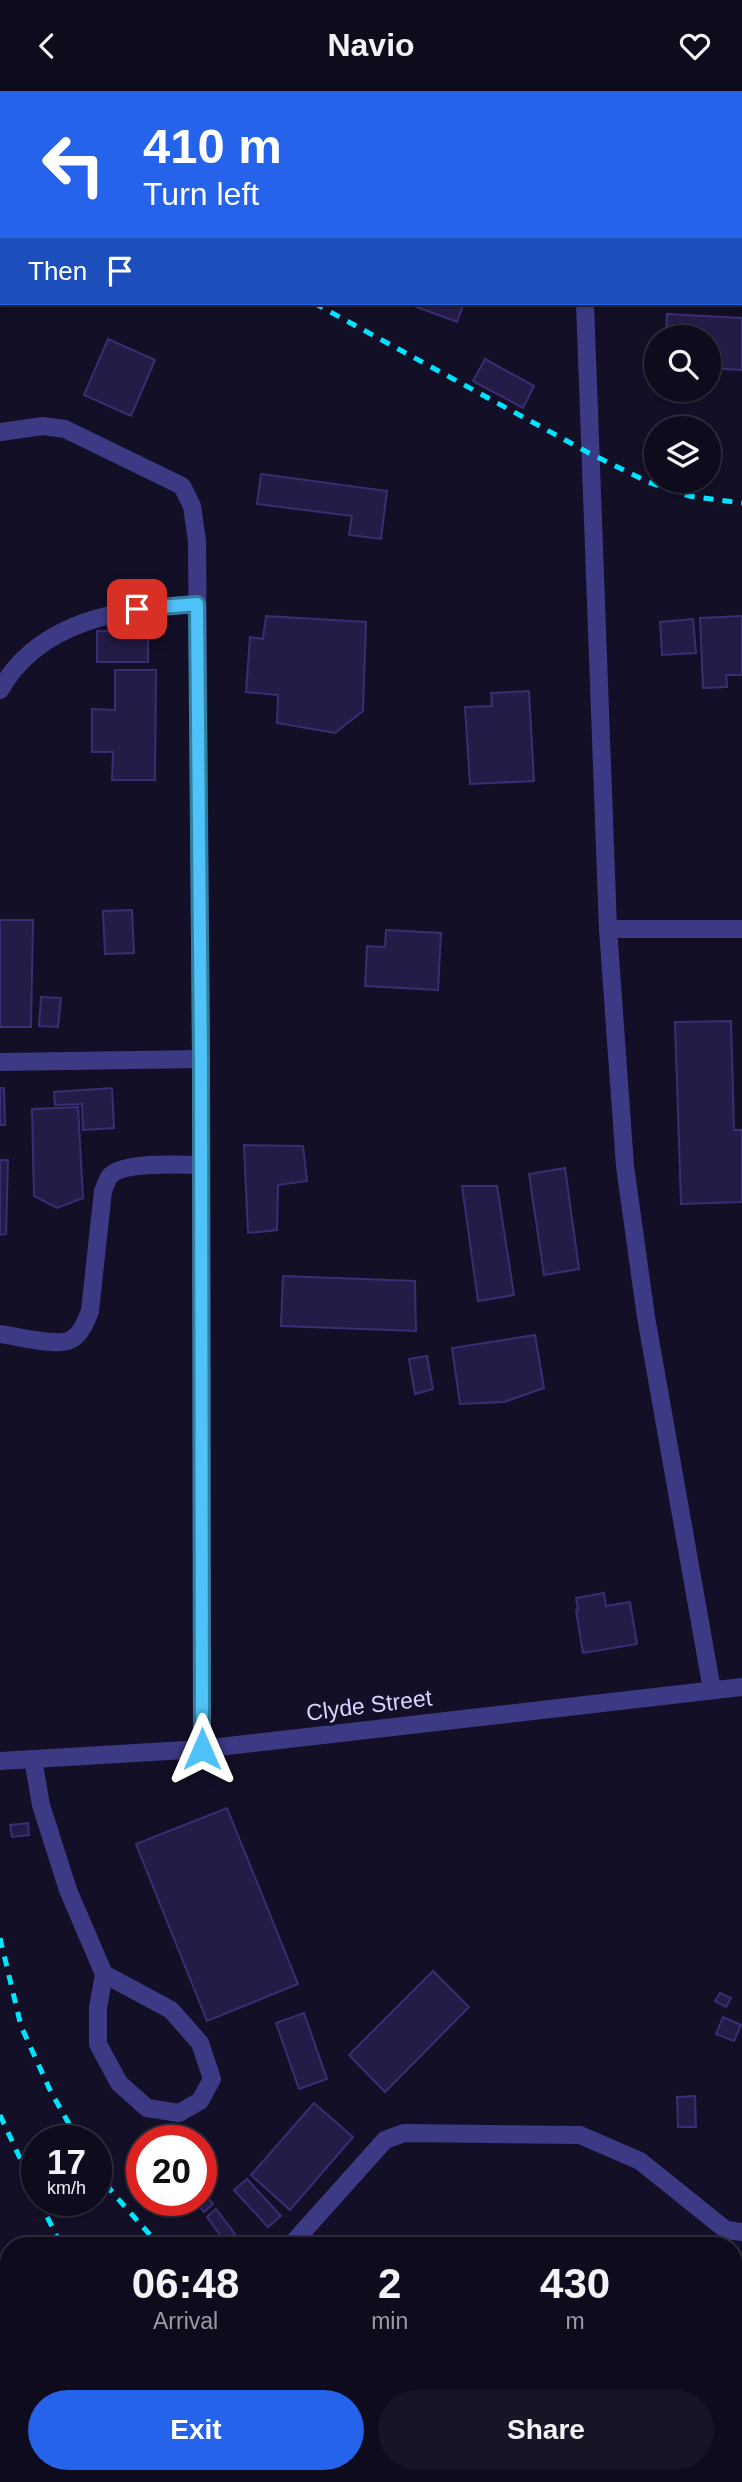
<!DOCTYPE html>
<style>
body{margin:0;font-family:Helvetica,sans-serif;background:#171425;color:#f1f3f6;height:100vh;display:flex;flex-direction:column;font-size:26px;white-space:nowrap}
*{box-sizing:border-box;margin:0}
p{font-size:23px;color:#9b9ba3}
.icon{flex:none;width:38px;height:38px;fill:none;stroke:currentColor;stroke-width:2;stroke-linecap:round;stroke-linejoin:round}
.map{position:relative;flex:1;overflow:hidden}
.side{position:absolute;left:0px;top:2146px;width:742px;height:247px;display:flex;flex-direction:column;background:#0e0b1c;border-radius:28px 28px 0 0;box-shadow:0 2px 5px #0004,0 0 0 2px #2e2b3b}
.side>*{flex:none}
.hud{position:absolute;left:0px;top:0px;width:742px;height:214px;box-shadow:0 2px 5px #0004,0 0 0 2px #2e2b3b;background:#2563eb;color:#fff;overflow:hidden}
.fabs{position:absolute;left:644px;top:234px;display:grid;gap:14px}
.fabs a{display:grid;place-items:center;width:77px;height:77px;border-radius:50%;background:#0e0b1c;box-shadow:0 2px 5px #0004,0 0 0 2px #2e2b3b;font-size:35px}
.speed{position:absolute;left:21px;top:2034px;display:flex;gap:14px;font-size:35px;font-weight:700;text-align:center}
.speed>*{display:grid;place-content:center;width:91px;height:91px;border-radius:50%;background:#0e0b1c;box-shadow:0 2px 5px #0004,0 0 0 2px #2e2b3b;line-height:1}
.speed small{font-size:18px;font-weight:400}
.speed .limit{border:10px solid #d22;background:#fff;color:#111}
.pin{position:absolute;display:grid;place-items:center;width:60px;height:60px;color:#fff;margin:-30px;border-radius:14px;box-shadow:0 4px 10px #0006}
.me{position:absolute;width:77px;margin:-38px;rotate:0deg;stroke-linejoin:round;filter:drop-shadow(0 0 5px #0008)}
.turn{display:flex;align-items:center;gap:24px;height:147px;padding:0 28px;font-size:32px}
.turn .icon{width:91px;height:91px;stroke-width:2.5}
.turn b{display:block;font-size:49px;line-height:60px}
.then{display:flex;align-items:center;height:66px;padding:0 28px;background:#0003;gap:14px;font-size:26px}
.eta{display:flex;justify-content:space-evenly;align-items:center;height:119px;text-align:center}
.eta b{font-size:42px;font-weight:800;line-height:49px}
.cta{display:flex;gap:14px;margin-top:auto;padding:14px 28px}
.cta a{flex:1;height:80px;border-radius:42px;background:#2563eb;color:#fff;font-size:28px;font-weight:800;line-height:80px;text-align:center}
.cta a+a{background:#171425;color:#f1f3f6}
header{display:flex;justify-content:space-between;align-items:center;height:91px;padding:0 28px;background:#0e0b1c;font-size:32px;font-weight:800}
.map>svg:first-child{display:block}
.building{fill:#241b47;stroke:#3b2d73;stroke-width:2}
.lines{fill:none;stroke-linecap:round;stroke-linejoin:round}
.minor{stroke:#3d3a85;stroke-width:18}
.rail{stroke:#00e5ff;stroke-width:5;stroke-dasharray:10 9;stroke-linecap:butt}
.route-casing{stroke:#337fa1;stroke-width:18}
.route{stroke:#4fc3f7;stroke-width:12}
.labels{text-anchor:middle;dominant-baseline:central;stroke-width:7;stroke-linejoin:round;paint-order:stroke}
.street-label{font-size:23px;fill:#d9d4ff;stroke:#130f26}
</style>
<header><svg class="icon" aria-label="back" viewBox="0 0 24 24"><path d="M15 5l-7 7 7 7"/></svg>Navio<svg class="icon" aria-label="heart" viewBox="0 0 24 24"><path d="M12 20l-8-8c-3-5 5-10 8-4 3-6 11-1 8 4z"/></svg></header>
<div class="map">
<svg width="742" height="2391" viewBox="0 0 742 2391">
<rect width="100%" height="100%" fill="#130f26"/>
<!-- building -->
<g class="building">
<polygon points="99,0 162,0 98,2"/>
<polygon points="406,212 464,212 457,231"/>
<polygon points="667,223 742,227 742,279 709,277 709,247 666,247"/>
<polygon points="108,248 155,269 131,325 84,304"/>
<polygon points="485,268 534,295 523,317 473,290"/>
<polygon points="261,383 387,400 381,448 349,444 352,425 257,413"/>
<polygon points="266,525 366,531 363,620 335,642 277,632 278,604 246,601 250,546 263,548"/>
<polygon points="742,525 742,584 726,584 727,596 703,597 700,527"/>
<polygon points="693,528 696,562 662,564 660,531"/>
<polygon points="97,540 148,541 148,571 97,571"/>
<polygon points="115,579 156,579 155,689 112,689 113,661 92,661 92,618 115,619"/>
<polygon points="529,600 534,690 470,693 465,616 492,615 491,602"/>
<polygon points="132,819 134,862 105,863 103,820"/>
<polygon points="0,829 33,829 31,936 0,936"/>
<polygon points="386,839 441,842 438,899 365,895 367,855 385,856"/>
<polygon points="41,906 61,907 58,936 39,935"/>
<polygon points="731,930 734,1039 742,1039 742,1111 681,1113 675,931"/>
<polygon points="0,997 4,997 5,1034 0,1034"/>
<polygon points="112,997 114,1037 83,1039 82,1013 55,1014 54,1001"/>
<polygon points="78,1016 83,1107 57,1117 34,1105 32,1018"/>
<polygon points="244,1054 303,1055 307,1090 278,1094 277,1139 248,1142"/>
<polygon points="0,1069 8,1069 6,1143 0,1144"/>
<polygon points="565,1077 579,1178 544,1184 529,1083"/>
<polygon points="462,1095 497,1095 514,1204 478,1210"/>
<polygon points="283,1185 415,1190 416,1240 281,1235"/>
<polygon points="535,1244 544,1297 504,1311 460,1313 452,1257"/>
<polygon points="427,1265 433,1298 415,1303 409,1268"/>
<polygon points="604,1502 606,1515 630,1511 637,1553 583,1562 576,1519 578,1519 576,1507"/>
<polygon points="227,1717 298,1893 207,1930 136,1753"/>
<polygon points="28,1732 29,1744 12,1746 10,1734"/>
<polygon points="433,1880 469,1916 385,2001 349,1964"/>
<polygon points="720,1902 731,1907 726,1916 715,1910"/>
<polygon points="304,1922 327,1988 299,1998 276,1932"/>
<polygon points="723,1926 741,1934 734,1950 716,1943"/>
<polygon points="695,2005 696,2036 678,2036 677,2006"/>
<polygon points="314,2012 353,2046 290,2119 251,2084"/>
<polygon points="247,2088 281,2125 268,2136 234,2099"/>
<polygon points="201,2098 213,2113 204,2121 195,2109 201,2109"/>
<polygon points="216,2118 235,2143 225,2151 207,2126"/>
</g>
<g class="lines">
<!-- minor -->
<g class="minor">
<polyline points="342,0 345,2"/>
<polyline points="582,0 582,2"/>
<polyline points="585,212 608,838 625,1075 646,1226 712,1599"/>
<polyline points="0,341 43,335 65,338 182,395 192,415 197,450 201,968 202,1658"/>
<path d="M0 599C40 528 124 517 197 513"/>
<polyline points="608,838 742,838"/>
<polyline points="0,971 201,968"/>
<path d="M0 1243C17 1245 58 1257 72 1248 82 1242 86 1230 90 1220L103 1100C105 1096 107 1088 110 1085 123 1070 180 1074 200 1074"/>
<polyline points="33,1668 41,1714 68,1799 104,1883 98,1917 98,1953 119,1992 147,2017 179,2022 200,2010 212,1988 200,1952 171,1919 104,1883"/>
<polyline points="0,1670 202,1658 742,1596"/>
<polyline points="291,2154 385,2049 404,2042 580,2044 640,2070 726,2139 742,2141"/>
<polyline points="0,2358 9,2358"/>
</g>
<!-- rail -->
<g class="rail">
<polyline points="0,41 2,42"/>
<polyline points="314,212 589,362 648,391 689,405 742,412"/>
<polyline points="0,1847 21,1935 50,1999 78,2049"/>
<polyline points="0,2024 37,2104"/>
<polyline points="96,2077 112,2101 159,2154"/>
<polyline points="39,2109 61,2154"/>
<polyline points="495,2384 507,2391"/>
</g>
</g>
<g class="lines">
<!-- route casing -->
<g class="route-casing">
<polyline id="route" points="137,518 197,513 201,968 202,1658"/>
</g>
<!-- route -->
<use href="#route" class="route"/>
</g>
<g class="labels">
<!-- street labels -->
<g class="street-label">
<text transform="translate(369 1614) rotate(-7)">Clyde Street</text>
</g>
</g>
</svg>
<div class="fabs">
<a><svg class="icon" aria-label="search" viewBox="0 0 24 24"><circle cx="10" cy="10" r="6"/><path d="M15 15l6 6"/></svg></a>
<a><svg class="icon" aria-label="layers" viewBox="0 0 24 24"><path d="M12 4l9 5-9 5-9-5zM3 14l9 5 9-5"/></svg></a>
</div>
<div class="speed"><div>17<small>km/h</small></div><div class="limit">20</div></div>
<div class="pin" style="left:137px;top:518px;background:#d93025"><svg class="icon" aria-label="arrive" viewBox="0 0 24 24"><path d="M6 21V4h12l-3 4 3 4H6"/></svg></div>
<svg class="me" style="left:202px;top:1658px" viewBox="-20 -20 40 40"><path d="M0-17L14 15 0 8-14 15z" fill="#4fc3f7" stroke="#fff" stroke-width="4"/></svg>
<div class="hud">
<div class="turn"><svg class="icon" aria-label="left" viewBox="0 0 24 24"><path d="M17 20v-9H6M10 6l-5 5 5 5"/></svg><div><b>410 m</b>Turn left</div></div>
<div class="then">Then<svg class="icon" aria-label="arrive" viewBox="0 0 24 24"><path d="M6 21V4h12l-3 4 3 4H6"/></svg></div>
</div>
<section class="side">
<div class="eta">
<div><b>06:48</b><p>Arrival</p></div>
<div><b>2</b><p>min</p></div>
<div><b>430</b><p>m</p></div>
</div>
<div class="cta"><a>Exit</a><a>Share</a></div>
</section>
</div>
